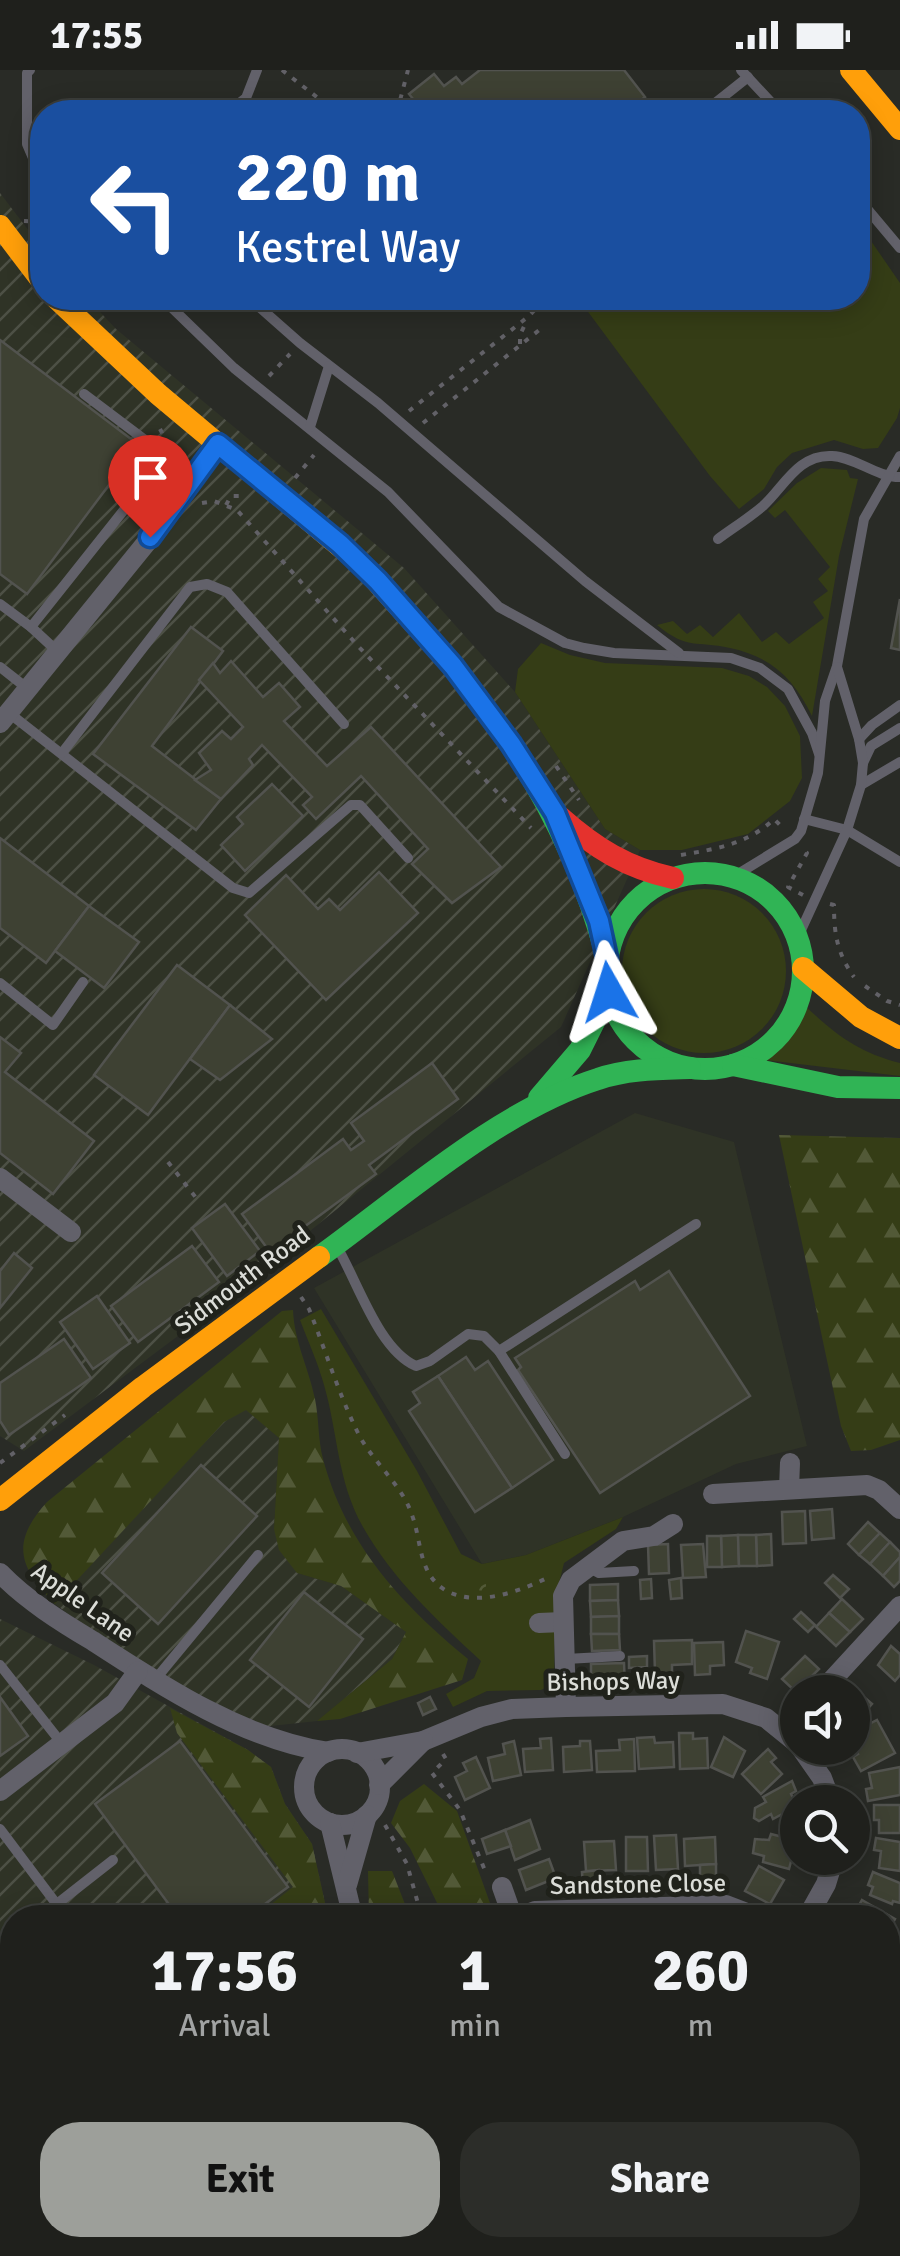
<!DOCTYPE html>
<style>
body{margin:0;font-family:Signika,sans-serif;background:#2c2d29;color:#f1f3f6;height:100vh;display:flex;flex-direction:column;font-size:38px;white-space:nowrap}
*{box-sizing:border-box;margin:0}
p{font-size:32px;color:#a1a3a3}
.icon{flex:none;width:55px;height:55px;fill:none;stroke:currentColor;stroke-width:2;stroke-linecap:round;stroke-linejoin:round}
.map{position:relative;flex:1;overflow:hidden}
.drawer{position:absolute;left:0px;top:1835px;width:900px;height:352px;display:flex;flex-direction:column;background:#1f201c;border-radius:40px 40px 0 0;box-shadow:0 5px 25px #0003,0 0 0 2px #3c3e3b}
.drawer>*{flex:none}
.hud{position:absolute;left:30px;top:30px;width:840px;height:210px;border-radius:40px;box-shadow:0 5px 25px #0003,0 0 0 2px #3c3e3b;background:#1a4fa0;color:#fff;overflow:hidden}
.fabs{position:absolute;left:780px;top:1605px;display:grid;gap:20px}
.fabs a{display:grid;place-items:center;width:90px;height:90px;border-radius:50%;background:#1f201c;box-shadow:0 5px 25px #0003,0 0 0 2px #3c3e3b;font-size:50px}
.pin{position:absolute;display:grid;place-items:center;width:85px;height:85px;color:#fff;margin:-102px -42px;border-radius:50% 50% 50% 0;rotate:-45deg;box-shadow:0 0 10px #0007}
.pin .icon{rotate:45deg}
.me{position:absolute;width:110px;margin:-55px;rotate:354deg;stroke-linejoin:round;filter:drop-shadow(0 0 8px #0008)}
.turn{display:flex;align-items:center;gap:35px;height:210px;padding:0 40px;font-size:45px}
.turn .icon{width:130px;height:130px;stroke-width:2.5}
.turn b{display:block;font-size:70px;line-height:85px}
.eta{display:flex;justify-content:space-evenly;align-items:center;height:170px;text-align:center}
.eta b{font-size:60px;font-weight:700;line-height:70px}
.button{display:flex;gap:20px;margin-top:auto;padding:20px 40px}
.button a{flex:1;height:115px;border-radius:40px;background:#9d9f9a;color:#111;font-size:40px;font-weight:700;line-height:115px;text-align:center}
.button a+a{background:#2c2d29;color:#f1f3f6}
.status{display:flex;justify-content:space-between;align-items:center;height:70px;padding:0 50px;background:#1f201c;direction:ltr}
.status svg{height:28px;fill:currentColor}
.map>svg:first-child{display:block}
.built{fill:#2f3326}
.industrial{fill:url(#industrial-furrows)}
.grass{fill:#353d16}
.forest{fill:url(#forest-firs)}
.park{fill:url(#park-crowns)}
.building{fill:#3e4133;stroke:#52534f;stroke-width:2.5}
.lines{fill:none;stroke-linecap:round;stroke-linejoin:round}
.path{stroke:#626167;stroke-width:4;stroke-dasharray:5 8;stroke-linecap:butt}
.lane{stroke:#62616a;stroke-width:10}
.street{stroke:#62616a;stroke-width:20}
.fast{stroke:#30b455;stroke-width:22}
.slow{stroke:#ff9f0a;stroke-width:22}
.jam{stroke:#e5322d;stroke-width:22}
.route-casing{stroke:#114b97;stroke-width:25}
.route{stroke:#1a73e8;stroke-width:18}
.labels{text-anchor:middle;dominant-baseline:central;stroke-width:10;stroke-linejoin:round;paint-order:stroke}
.street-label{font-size:25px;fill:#dbddd8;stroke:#20221b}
</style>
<div class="status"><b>17:55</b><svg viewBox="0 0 49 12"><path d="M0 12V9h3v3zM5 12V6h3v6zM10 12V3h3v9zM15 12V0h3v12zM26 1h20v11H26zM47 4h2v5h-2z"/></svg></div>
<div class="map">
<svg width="900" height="2186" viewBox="0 0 900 2186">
<defs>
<pattern id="industrial-furrows" width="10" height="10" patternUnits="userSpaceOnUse" patternTransform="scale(2.5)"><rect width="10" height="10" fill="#2f3326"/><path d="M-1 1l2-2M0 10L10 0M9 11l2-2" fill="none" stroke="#4d5045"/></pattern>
<pattern id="forest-firs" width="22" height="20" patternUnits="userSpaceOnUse" patternTransform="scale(2.5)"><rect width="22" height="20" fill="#353d16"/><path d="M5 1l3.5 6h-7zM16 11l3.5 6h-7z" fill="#525937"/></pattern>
<pattern id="park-crowns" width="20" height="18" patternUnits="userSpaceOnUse" patternTransform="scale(2.5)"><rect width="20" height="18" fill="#353d16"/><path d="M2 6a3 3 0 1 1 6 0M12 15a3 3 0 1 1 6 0" fill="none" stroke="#525937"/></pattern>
</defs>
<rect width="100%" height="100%" fill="#292b26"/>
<!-- built -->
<polygon class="built" points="635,1043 734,1072 807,1376 736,1394 623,1447 526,1485 482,1494 314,1218"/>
<!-- industrial -->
<g class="industrial">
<polygon points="0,123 42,178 42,228 87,228 116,259 404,498 515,622 605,759 640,780 561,957 214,1239 24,1381 0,1366"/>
<polygon points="246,1339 279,1368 274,1459 297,1503 341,1516 406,1562 392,1589 317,1651 261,1657 189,1622 79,1552 55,1534 224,1351"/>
<polygon points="0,1549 94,1595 248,1680 271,1697 285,1734 312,1774 325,1833 331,1847 12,1848 12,2175 422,2175 435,2180 439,2186 0,2186"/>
</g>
<!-- grass -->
<g class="grass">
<polygon points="858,152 900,213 900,338 897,348 878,378 863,379 834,370 792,383 777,397 764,419 739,439 710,406 580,231 554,228 858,228"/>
<path d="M821 398 847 400 850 408 858 409 839 486 812 646C794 609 772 587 730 578 695 570 689 581 657 555L673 551 687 564 700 555 713 567 739 543 762 572 776 562 789 574 824 548 813 532 828 521 818 509 830 497 785 440 775 448 768 441 797 413Z"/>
<polygon points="541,573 570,585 605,593 722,598 749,606 767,617 785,636 800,666 802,708 790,731 748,764 682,780 640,780 605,759 515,622 518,599"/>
<circle cx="704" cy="901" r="82"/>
<path d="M803 934C835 964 857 982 900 993V1006L765 990C783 973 799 959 803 934Z"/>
<path d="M321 1239 417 1401 461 1484 482 1494 526 1485 623 1447 616 1459 564 1493 555 1529 554 1614 541 1620 487 1621 453 1637 446 1624 474 1608 481 1591C437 1550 393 1510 363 1457 337 1411 338 1363 324 1315 318 1293 308 1271 300 1250Z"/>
</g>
<!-- forest -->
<g class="forest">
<polygon points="779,1065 900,1068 900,1370 871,1380 851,1381 841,1356"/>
<path d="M293 1240C294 1271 309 1299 315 1329 319 1349 318 1370 323 1389 346 1475 401 1534 468 1589L462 1610 340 1649 317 1651 392 1589 406 1562 341 1516 297 1503 279 1480 274 1459 279 1368 246 1340 224 1352 55 1534C19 1497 10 1473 47 1432L282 1241Z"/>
<polygon points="170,1638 248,1680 271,1697 285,1734 312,1774 325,1833 331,1847 255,1847 293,1817 177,1663"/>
<polygon points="424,1714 457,1741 495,1847 444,1847 410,1778 391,1753 400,1731"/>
<polygon points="368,1801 392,1801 410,1847 369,1847"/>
<polygon points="12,2044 12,2097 0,2108 0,2053"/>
<polygon points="475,2175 538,2175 540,2186 478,2186"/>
</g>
<!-- park -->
<g class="park">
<polygon points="446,1503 486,1514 486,1521 452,1518 440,1510"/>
<polygon points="888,1923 900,1930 900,1992 888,1997"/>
</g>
<!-- building -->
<g class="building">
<polygon points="480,0 624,0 645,27 626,42 409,42 418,35 409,24 434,4 444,16 456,7 462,14"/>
<polygon points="0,270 139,375 27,524 0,504"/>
<polygon points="900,529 900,580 891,578"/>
<polygon points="191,557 223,581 152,676 221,729 196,760 93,684"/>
<polygon points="231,591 263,627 279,613 300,637 284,651 327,696 371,657 501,797 452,833 412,794 428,779 361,706 316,749 303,735 312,727 262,675 249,689 253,695 221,729 195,710 211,700 199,683 222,661 231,669 243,657 199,610 213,593 220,603"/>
<polygon points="272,714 303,746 245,801 221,775 243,754 237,747"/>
<polygon points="0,768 89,836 46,893 0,858"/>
<polygon points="379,802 418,843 326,930 245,845 286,805 318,839 329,829 340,840"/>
<polygon points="89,836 139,872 104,918 55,881"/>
<polygon points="177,895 230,935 148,1045 94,1005"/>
<polygon points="230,935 272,969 220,1010 190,989"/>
<polygon points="0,967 21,983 5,1002 94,1071 53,1124 0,1083"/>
<polygon points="432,993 458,1029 369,1095 376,1104 270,1182 242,1144 343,1069 351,1080 364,1071 351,1053"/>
<polygon points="225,1134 260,1181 227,1206 192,1158"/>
<polygon points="192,1176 219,1212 138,1272 111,1236"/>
<polygon points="14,1183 32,1198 0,1238 0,1201"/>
<polygon points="669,1201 750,1326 600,1423 518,1300 521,1297 515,1288 635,1211 640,1220"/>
<polygon points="97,1226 130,1273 93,1299 60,1252"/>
<polygon points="64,1269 91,1308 9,1365 0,1351 0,1313"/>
<polygon points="466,1287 475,1300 488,1291 553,1390 512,1418 438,1306"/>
<polygon points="438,1306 512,1418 475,1442 409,1341 420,1333 413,1322"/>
<polygon points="201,1395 257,1446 158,1554 102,1503"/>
<polygon points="832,1439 834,1468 812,1470 810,1441"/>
<polygon points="805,1441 806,1473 783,1474 782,1442"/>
<polygon points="868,1452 880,1463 859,1485 848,1474"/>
<polygon points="880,1463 890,1472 870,1494 859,1485"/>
<polygon points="771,1464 772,1495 757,1496 756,1465"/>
<polygon points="738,1465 739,1496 722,1497 721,1466"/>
<polygon points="738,1465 756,1465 757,1496 739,1496"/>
<polygon points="707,1466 721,1466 722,1497 707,1497"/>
<polygon points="890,1472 900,1482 900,1487 883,1506 870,1494"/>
<polygon points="668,1474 669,1503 649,1504 648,1475"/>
<polygon points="703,1474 706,1507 683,1508 681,1475"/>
<polygon points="900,1487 900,1511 894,1517 883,1506"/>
<polygon points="833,1505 849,1519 840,1528 825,1513"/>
<polygon points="681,1508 682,1528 671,1529 669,1510"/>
<polygon points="651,1509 652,1528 641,1529 640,1510"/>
<polygon points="618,1514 618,1530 590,1531 590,1515"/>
<polygon points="304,1522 363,1569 309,1637 250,1590"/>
<polygon points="842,1529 863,1549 850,1562 829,1543"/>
<polygon points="618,1530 619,1546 591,1547 590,1531"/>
<polygon points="801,1542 815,1555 808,1562 794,1549"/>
<polygon points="829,1543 850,1562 836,1576 816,1557"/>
<polygon points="619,1546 619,1564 591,1564 591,1547"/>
<polygon points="746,1561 779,1572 767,1609 750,1603 752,1598 736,1592"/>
<polygon points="591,1564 619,1564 620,1580 592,1581"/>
<polygon points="692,1570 692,1594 672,1595 672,1603 655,1603 654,1571"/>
<polygon points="723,1572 724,1595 710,1596 710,1604 695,1605 694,1573"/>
<polygon points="891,1576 900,1584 900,1605 895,1611 878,1595"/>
<polygon points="647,1586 647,1597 629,1598 629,1587"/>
<polygon points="805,1586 819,1599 796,1622 782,1609"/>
<polygon points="624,1593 625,1617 591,1617 591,1594"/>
<polygon points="851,1616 872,1634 852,1657 852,1622 846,1622"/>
<polygon points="0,1627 28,1666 0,1686"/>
<polygon points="430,1627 436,1639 423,1645 418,1633"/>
<polygon points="877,1650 895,1683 861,1701 853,1687 858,1684 852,1674 852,1663"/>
<polygon points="679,1663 693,1663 693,1669 707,1668 708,1698 680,1699"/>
<polygon points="654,1667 655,1673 673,1672 674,1697 639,1699 637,1668"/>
<polygon points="724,1667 745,1681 733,1707 711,1697"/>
<polygon points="551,1668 553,1700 525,1702 523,1679 541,1678 540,1669"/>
<polygon points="634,1669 635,1701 597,1702 596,1681 620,1680 619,1670"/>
<polygon points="180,1671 288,1817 246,1848 179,1848 95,1734"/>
<polygon points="514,1671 521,1705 493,1711 488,1688 505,1684 503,1674"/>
<polygon points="580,1671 590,1671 592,1700 564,1702 563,1677 580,1676"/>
<polygon points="768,1679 776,1688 771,1692 782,1704 761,1724 742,1704"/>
<polygon points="476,1687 490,1718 465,1730 455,1707 467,1701 463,1693"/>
<polygon points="900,1697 900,1725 868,1731 866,1719 872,1718 869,1703"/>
<polygon points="792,1711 796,1721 791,1724 797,1736 773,1749 771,1744 759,1751 754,1748 755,1738 766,1732 763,1727"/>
<polygon points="874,1735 900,1735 900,1763 879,1763 879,1750 874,1750"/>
<polygon points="530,1750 540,1779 515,1790 505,1760"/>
<polygon points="505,1760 511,1776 487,1784 482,1769"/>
<polygon points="771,1764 798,1771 798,1781 794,1780 789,1799 763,1792 764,1786 753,1783 755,1769 769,1770"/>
<polygon points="676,1765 678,1799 656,1800 654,1766"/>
<polygon points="626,1767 647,1767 648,1801 626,1801"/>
<polygon points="715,1767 716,1794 685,1796 684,1769"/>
<polygon points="876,1768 900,1772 900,1801 879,1798 881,1781 874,1780"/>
<polygon points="614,1771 616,1800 586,1801 584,1772"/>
<polygon points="549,1789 556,1808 526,1820 519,1800"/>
<polygon points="716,1794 716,1813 700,1813 700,1795"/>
<polygon points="759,1796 784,1810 770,1834 745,1821"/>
<polygon points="599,1800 600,1817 583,1818 582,1802"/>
<polygon points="873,1802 900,1813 900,1833 893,1831 892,1834 870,1825 873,1817 868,1815"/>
<polygon points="862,1830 895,1849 888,1862 888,1848 864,1848 855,1842"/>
<polygon points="0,1874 12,1891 12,2034 2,2041"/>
<polygon points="895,2029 897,2035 900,2034 900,2062 891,2065 888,2054 888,2032"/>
<polygon points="0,2139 12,2151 12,2175 37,2175 48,2186 0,2186"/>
<polygon points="898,2141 900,2166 888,2171 888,2145"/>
<polygon points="192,2175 251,2175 259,2186 200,2186"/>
<polygon points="631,2175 658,2175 658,2186 625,2186 624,2182 631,2181"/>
<polygon points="752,2175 782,2175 785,2183 755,2186"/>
<polygon points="722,2176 722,2186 694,2186 694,2177"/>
<polygon points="900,2179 900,2186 868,2186 868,2184"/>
</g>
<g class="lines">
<!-- path -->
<g class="path">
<polyline points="282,0 336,42"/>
<polyline points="397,42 408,0"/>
<polyline points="24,151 42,152"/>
<polyline points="520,274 520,265 527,250"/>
<polyline points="269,306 290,284"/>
<polyline points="409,341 529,246 543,231 539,228"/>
<polyline points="423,353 543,257"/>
<polyline points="160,359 169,377 164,411"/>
<polyline points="295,408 314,385"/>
<polyline points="202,433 214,431 237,440 358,576 531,758"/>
<polyline points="226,435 231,426 241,426"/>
<polyline points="556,696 579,730"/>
<path d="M681 785C716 779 748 774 774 749L783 758"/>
<polyline points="803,825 788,817 807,783 804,780"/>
<path d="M830 834 834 835C834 864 837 883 854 907"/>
<polyline points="865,916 887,931 900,935"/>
<polyline points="168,1092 197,1129"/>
<path d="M301 1227 309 1239C325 1279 338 1322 357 1361 371 1391 402 1414 412 1445 422 1472 418 1503 445 1520 476 1538 521 1521 549 1507"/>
<polyline points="0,1393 65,1345"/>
<polyline points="443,1684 446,1689 432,1703 460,1740 486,1803"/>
<polyline points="385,1755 407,1794 422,1848"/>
<polyline points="888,1931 900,1937"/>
<polyline points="550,2175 552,2186"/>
</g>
<!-- lane -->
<g class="lane">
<polyline points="30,0 27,3 27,74 42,109"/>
<polyline points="741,0 780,42"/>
<polyline points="243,41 260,39 266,42"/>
<polyline points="228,42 246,28 257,0"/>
<polyline points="704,42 748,7"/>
<polyline points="858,128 900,178"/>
<polyline points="174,228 171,237 234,298 388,422 499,537 565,573 584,578 614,583 731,588 760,598 788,619 812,663 819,684"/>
<polyline points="249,228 300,273 378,333 585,511 679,583"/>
<polyline points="310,357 329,296"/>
<path d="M718 469C733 458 749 448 763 436 784 417 798 384 832 386 855 387 876 407 900 407"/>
<polyline points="0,534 31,557"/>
<polyline points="58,582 31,557 143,416 145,370 84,324"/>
<polyline points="0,597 28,619"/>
<polyline points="9,643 233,818 249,823 351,735 360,735 408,788"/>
<polyline points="859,669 872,655 900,635"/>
<polyline points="62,683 190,517 207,514 227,522 344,654"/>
<polyline points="863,693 871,676 900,658"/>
<polyline points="861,715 900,692"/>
<polyline points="804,749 847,760 900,792"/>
<polyline points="733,807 795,769 801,761 818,703 825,631 837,596 864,449 900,386"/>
<polyline points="797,869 847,760 861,715 863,693 859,669 837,597"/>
<polyline points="0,913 53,955 83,912"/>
<path d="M336 1175C358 1212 378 1279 416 1296L430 1291 468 1264 484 1266 499 1281 565 1384"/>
<polyline points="499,1281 696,1154"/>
<polyline points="588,1497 599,1503 634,1501"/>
<polyline points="566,1589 620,1586"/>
<polyline points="0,1595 63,1675"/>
<polyline points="154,1611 258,1485"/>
<polyline points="0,1759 67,1848"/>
<polyline points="39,1848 113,1790"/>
<polyline points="9,1870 12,1868"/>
<polyline points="888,2004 900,1999"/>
<polyline points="131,2175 142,2186"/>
<polyline points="101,2186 112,2175"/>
</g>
<!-- street -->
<g class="street">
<polyline points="0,653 151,467 218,374"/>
<polyline points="0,1108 71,1162"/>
<polyline points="789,1419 790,1393"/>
<polyline points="713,1424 867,1415 879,1420 900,1439"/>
<path d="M0 1503C26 1530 61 1552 93 1571 164 1617 243 1669 328 1682"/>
<polyline points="539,1553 563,1552"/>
<polyline points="821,1622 900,1536"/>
<polyline points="566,1637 563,1526 571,1510 623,1471 654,1466 673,1454"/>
<polyline points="801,1678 822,1708 831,1732"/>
<circle cx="342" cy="1717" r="38"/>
<polyline points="357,1683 423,1671 481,1647 512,1639 566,1637 723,1634 766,1648 798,1674"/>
<polyline points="379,1715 423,1671"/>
<polyline points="0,1721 115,1633 138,1601"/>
<polyline points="330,1753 353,1848"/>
<polyline points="347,1815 367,1745"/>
<polyline points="502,1817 513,1848"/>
<polyline points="517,1848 535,1841 726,1835 760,1848"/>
<polyline points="807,1848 826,1814 834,1788"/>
<polyline points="455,2175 457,2186"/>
<polyline points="603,2175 604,2186"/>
<polyline points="819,2175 822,2186"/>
<polyline points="355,2186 370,2175"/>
</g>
<!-- fast -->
<g class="fast">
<path d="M500 659C550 730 585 805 607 888"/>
<circle cx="705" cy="901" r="98"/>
<polyline points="733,995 838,1017 900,1018"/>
<polyline points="539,1028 580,980 609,922"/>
<path d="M319 1187C402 1127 500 1040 598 1009 627 999 660 999 690 998"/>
</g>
<!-- slow -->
<g class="slow">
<polyline points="851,0 900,59"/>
<polyline points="0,156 42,211"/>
<polyline points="56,228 158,324 360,493 453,597 500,659"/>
<polyline points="803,898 861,947 900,968"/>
<polyline points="0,1430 143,1317 319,1187"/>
</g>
<!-- jam -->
<path class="jam" d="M560 747C595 778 627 798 673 808"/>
</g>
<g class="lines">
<!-- route casing -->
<g class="route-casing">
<polyline id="route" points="150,467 218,374 340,474 378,511 453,596 511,674 555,743 599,851 607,888 609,922"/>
</g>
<!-- route -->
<use href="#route" class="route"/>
</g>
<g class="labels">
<!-- street labels -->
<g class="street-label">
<text transform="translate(242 1210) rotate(-37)">Sidmouth Road</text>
<text transform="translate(83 1532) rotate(35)">Apple Lane</text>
<text transform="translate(613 1611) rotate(-1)">Bishops Way</text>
<text transform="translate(638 1814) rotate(-1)">Sandstone Close</text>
</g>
</g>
</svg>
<div class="fabs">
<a><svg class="icon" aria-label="sound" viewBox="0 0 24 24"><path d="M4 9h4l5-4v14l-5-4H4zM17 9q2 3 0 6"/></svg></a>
<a><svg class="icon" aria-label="search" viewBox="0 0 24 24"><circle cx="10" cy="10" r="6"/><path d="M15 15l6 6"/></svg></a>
</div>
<div class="pin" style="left:150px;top:467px;background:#d93025"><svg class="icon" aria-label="arrive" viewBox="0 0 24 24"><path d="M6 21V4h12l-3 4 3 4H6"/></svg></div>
<svg class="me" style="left:609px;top:922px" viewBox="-20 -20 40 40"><path d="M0-17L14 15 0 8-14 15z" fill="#1a73e8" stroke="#fff" stroke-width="4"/></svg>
<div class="hud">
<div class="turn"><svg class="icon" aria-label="left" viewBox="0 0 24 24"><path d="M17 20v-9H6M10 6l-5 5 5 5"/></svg><div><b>220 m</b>Kestrel Way</div></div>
</div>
<section class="drawer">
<div class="eta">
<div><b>17:56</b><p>Arrival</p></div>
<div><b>1</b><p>min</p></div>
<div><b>260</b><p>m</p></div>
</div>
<div class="button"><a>Exit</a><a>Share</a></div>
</section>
</div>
